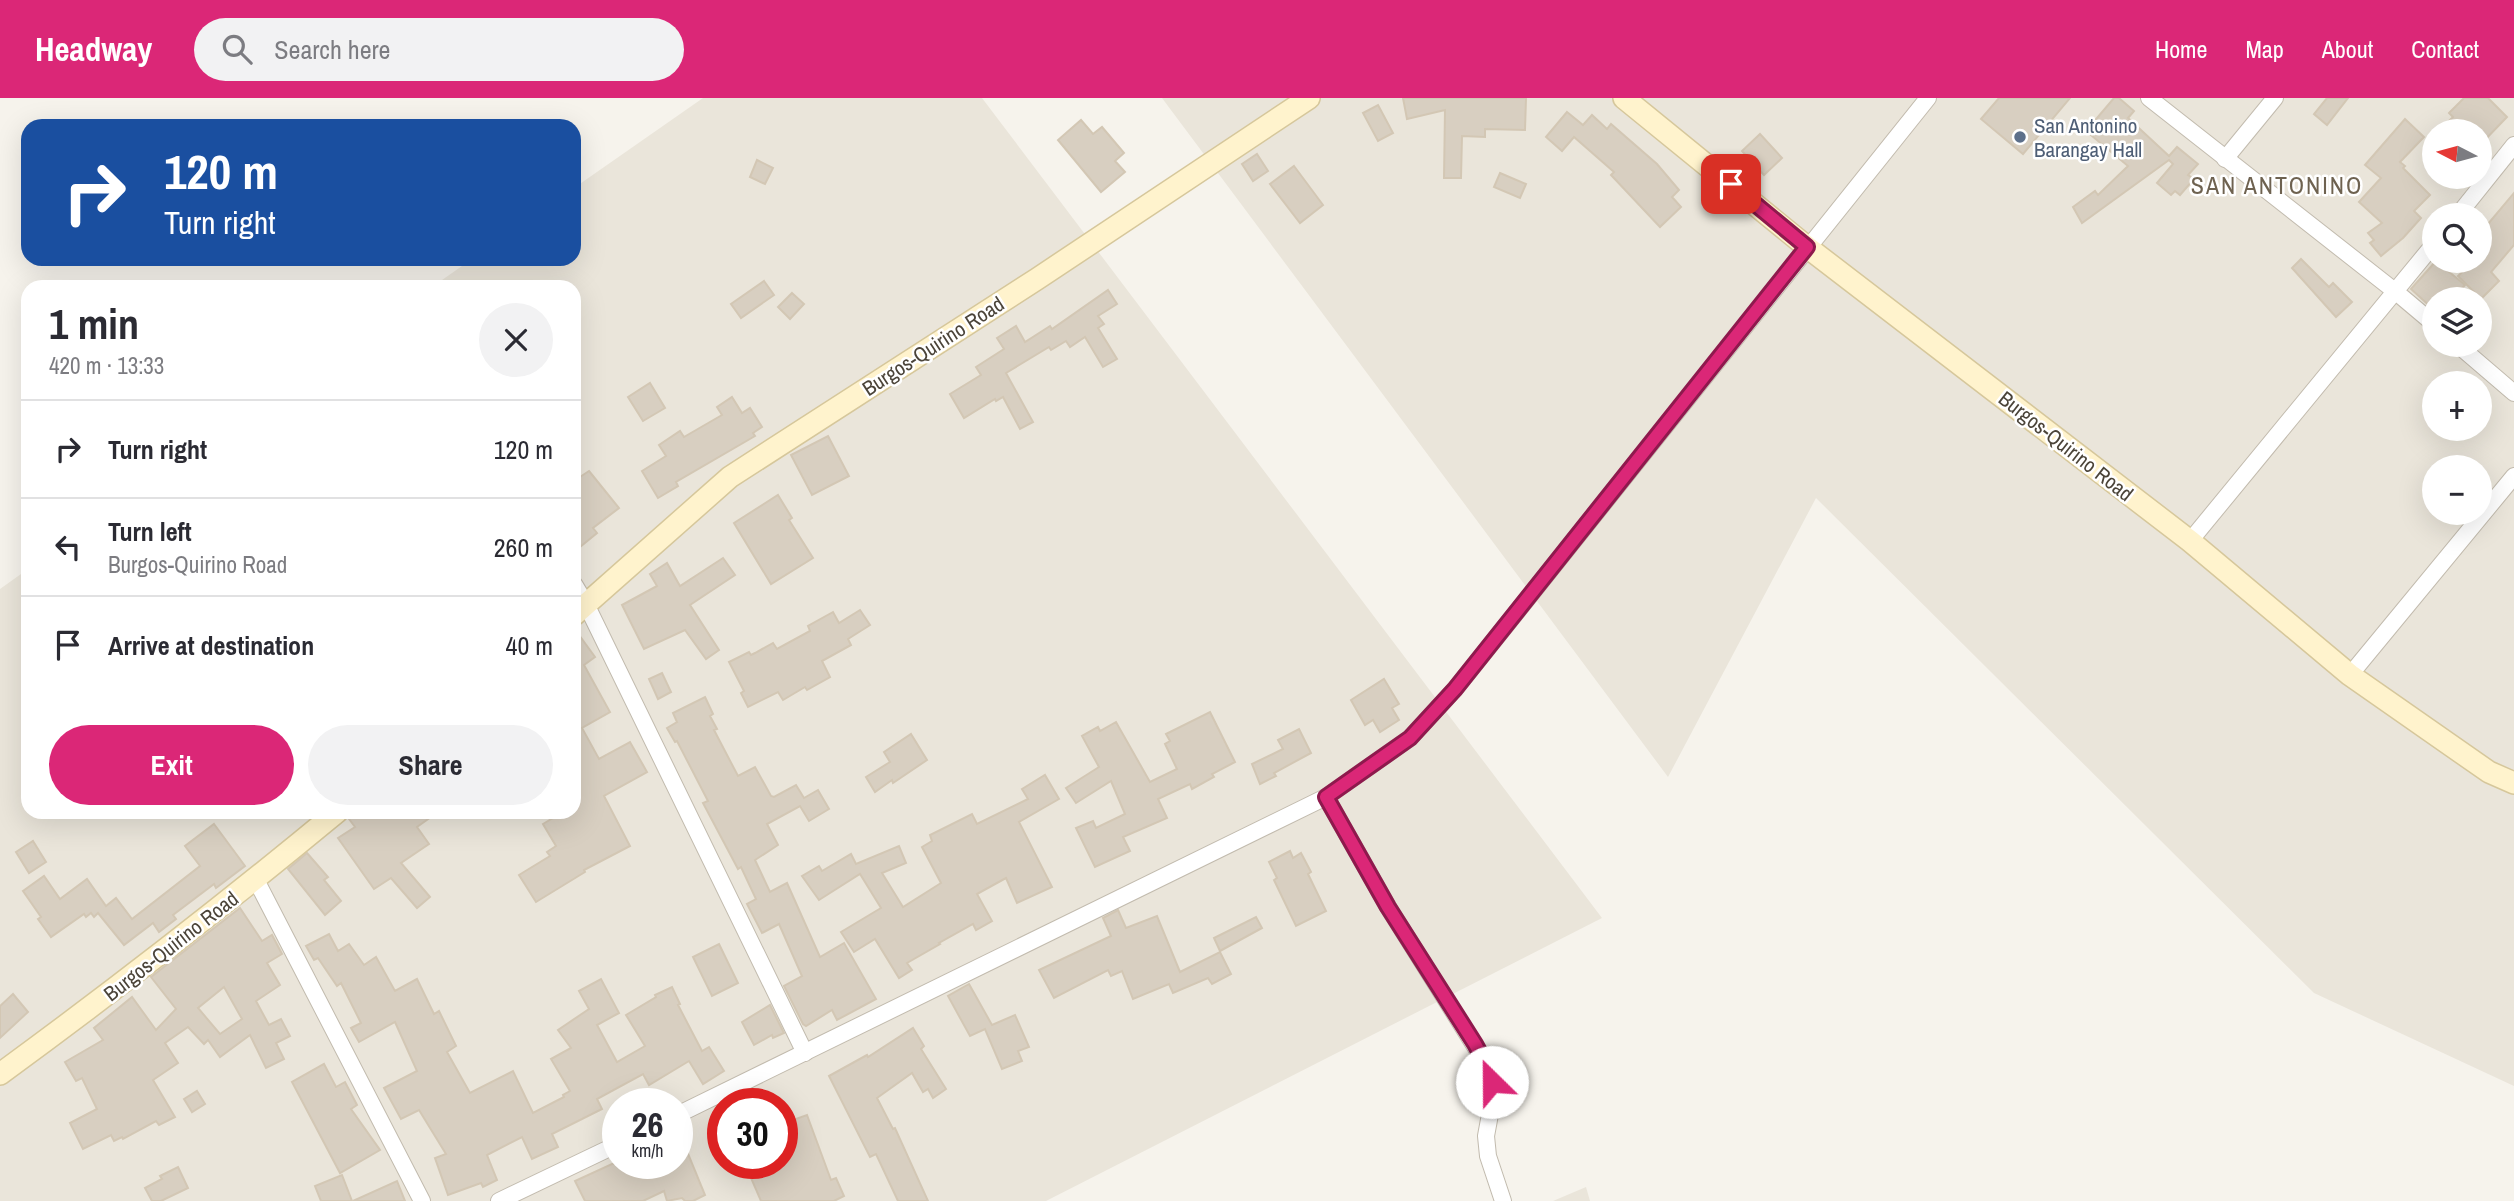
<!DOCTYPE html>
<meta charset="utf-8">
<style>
body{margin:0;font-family:"Archivo Narrow",sans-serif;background:#f2f2f3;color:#2b2b33;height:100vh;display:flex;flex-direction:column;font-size:26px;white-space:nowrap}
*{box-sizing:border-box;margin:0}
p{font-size:23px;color:#7c7c81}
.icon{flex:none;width:38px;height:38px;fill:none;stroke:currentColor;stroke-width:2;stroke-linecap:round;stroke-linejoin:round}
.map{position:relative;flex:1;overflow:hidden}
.sheet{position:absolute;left:21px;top:182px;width:560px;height:539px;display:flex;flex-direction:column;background:#fff;border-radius:21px;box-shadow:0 7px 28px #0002}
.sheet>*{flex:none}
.guide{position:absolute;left:21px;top:21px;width:560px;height:147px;border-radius:21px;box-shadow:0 7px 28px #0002;background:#1a4fa0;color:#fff;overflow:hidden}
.needle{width:46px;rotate:276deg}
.fabs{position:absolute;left:2422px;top:21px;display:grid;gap:14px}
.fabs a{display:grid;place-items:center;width:70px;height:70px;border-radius:50%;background:#fff;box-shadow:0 7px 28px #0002;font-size:35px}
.speed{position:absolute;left:602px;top:990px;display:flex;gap:14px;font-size:35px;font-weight:700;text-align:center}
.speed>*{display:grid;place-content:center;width:91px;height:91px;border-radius:50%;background:#fff;box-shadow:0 7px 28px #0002;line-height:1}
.speed small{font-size:18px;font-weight:400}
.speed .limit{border:10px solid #d22;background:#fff;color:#111}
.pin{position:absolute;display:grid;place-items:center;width:60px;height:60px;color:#fff;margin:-30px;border-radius:14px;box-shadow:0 4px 10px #0006}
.me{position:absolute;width:77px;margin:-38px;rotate:337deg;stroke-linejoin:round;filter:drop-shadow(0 0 5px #0008)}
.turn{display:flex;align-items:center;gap:24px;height:147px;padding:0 28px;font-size:32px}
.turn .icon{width:91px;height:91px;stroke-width:2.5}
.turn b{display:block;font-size:49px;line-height:60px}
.round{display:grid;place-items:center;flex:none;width:74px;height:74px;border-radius:37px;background:#f2f2f3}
.headline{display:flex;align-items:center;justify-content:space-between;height:119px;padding:0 28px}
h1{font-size:42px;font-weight:700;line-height:52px}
.primary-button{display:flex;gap:14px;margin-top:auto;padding:14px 28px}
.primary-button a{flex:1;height:80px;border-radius:42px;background:#db2777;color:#fff;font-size:28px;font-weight:700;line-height:80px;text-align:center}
.primary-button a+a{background:#f2f2f3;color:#2b2b33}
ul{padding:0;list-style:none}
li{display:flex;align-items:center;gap:21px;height:98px;padding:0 28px;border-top:2px solid #e1e1e2}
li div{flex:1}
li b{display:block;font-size:26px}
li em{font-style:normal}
header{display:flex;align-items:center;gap:42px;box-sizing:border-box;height:98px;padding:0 35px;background:#db2777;color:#fff}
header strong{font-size:33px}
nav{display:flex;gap:38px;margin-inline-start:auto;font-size:24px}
.search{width:490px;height:63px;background:#f2f2f3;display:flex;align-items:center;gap:18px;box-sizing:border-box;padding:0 24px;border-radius:38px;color:#7c7c81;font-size:26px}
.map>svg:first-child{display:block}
.residential{fill:#eae5da;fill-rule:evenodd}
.building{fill:#d8cfc1;stroke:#d3c7b4;stroke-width:2;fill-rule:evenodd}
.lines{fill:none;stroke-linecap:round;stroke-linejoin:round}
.street-casing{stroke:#c2bbae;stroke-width:18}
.secondary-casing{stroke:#d6c79b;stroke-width:24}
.street{stroke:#fff;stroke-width:16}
.secondary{stroke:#fff3cd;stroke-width:21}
.route-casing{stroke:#8e194d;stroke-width:18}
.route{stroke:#db2777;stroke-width:12}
.service-dot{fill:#5c6f8a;stroke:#fff;stroke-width:2.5}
.labels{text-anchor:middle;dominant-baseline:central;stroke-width:5;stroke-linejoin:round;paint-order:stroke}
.service-label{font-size:21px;fill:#4e5e75;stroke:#fff;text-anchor:start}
.street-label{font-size:21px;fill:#4b4439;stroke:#fff}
.quarter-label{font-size:24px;letter-spacing:2px;fill:#6e6250;stroke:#fff}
</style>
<header>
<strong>Headway</strong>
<div class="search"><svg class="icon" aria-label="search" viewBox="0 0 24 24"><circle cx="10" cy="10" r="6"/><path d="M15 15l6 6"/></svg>Search here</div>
<nav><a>Home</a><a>Map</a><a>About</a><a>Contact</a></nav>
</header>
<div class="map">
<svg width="2514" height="1103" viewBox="0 0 2514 1103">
<rect width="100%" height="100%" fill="#f6f3ec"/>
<!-- residential -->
<g class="residential">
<path d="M703 0H982L1602 820 1046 1103H0V491L28 471V714H574V189H432L472 161H574V90ZM618 1006H677V1066H618ZM723 1006H782V1066H723Z"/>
<path d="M1162 0H2514V988L2314 895 1816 400 1668 679ZM2434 33H2480V79H2434ZM2434 117H2480V163H2434ZM2434 201H2480V247H2434ZM2434 285H2480V331H2434ZM2434 369H2480V415H2434Z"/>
<polygon points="1586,1089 1590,1103 1553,1103"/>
</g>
<!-- building -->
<g class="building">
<polygon points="1403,0 1526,0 1525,32 1485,31 1485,39 1462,38 1461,80 1444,80 1445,12 1407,21"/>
<polygon points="1999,0 2070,0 2023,56 1981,21"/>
<polygon points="2114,0 2119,0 2134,13 2128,20 2169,58 2177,49 2198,66 2188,77 2194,81 2180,97 2175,93 2171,97 2157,85 2173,66 2169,62 2082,125 2073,109 2095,93 2098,97 2128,68 2086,33"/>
<polygon points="2327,0 2348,0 2327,27 2314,16"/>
<polygon points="2464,0 2488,0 2507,19 2480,47 2480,33 2439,33 2453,19 2449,15"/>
<polygon points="1378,7 1393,35 1378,43 1363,15"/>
<polygon points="1567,14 1583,27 1592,17 1607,31 1611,26 1657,66 1679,92 1672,99 1681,109 1660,129 1611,77 1614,74 1574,39 1562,53 1546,39"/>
<polygon points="2405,21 2424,39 2400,64 2405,68 2403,70 2430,97 2414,113 2421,120 2403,140 2381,158 2370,145 2374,142 2368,135 2382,125 2359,104 2381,80 2365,67"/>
<polygon points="1081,22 1093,36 1102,29 1124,55 1115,63 1125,74 1101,94 1058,42"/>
<polygon points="1760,36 1782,60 1764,77 1742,53"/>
<polygon points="1257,56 1268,73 1253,83 1242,66"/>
<polygon points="757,62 773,70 765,86 750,79"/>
<polygon points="1294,68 1323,107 1300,125 1270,86"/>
<polygon points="1500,75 1526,86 1520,100 1494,89"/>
<polygon points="2514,95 2514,147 2491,174 2499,183 2481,201 2458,178 2474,163 2480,163 2480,119 2488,126"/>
<polygon points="2301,161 2329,189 2333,185 2352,204 2336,219 2292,170"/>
<polygon points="2436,163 2465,187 2452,201 2434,201 2434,212 2411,191"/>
<polygon points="764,183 774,197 741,220 731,206"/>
<polygon points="1108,192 1117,206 1098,218 1104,226 1098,230 1117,261 1103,269 1085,239 1070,249 1066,243 1051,252 1049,249 1006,275 1033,324 1020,331 1003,299 996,303 995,301 964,320 950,296 981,277 976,269 1004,251 997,240 1016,228 1025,244 1050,228 1052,231"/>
<polygon points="792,195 804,206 790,221 778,209"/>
<polygon points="650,285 665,310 643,323 628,299"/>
<polygon points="732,299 742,315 750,310 762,329 753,335 755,338 676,384 678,388 658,400 642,373 666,358 659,347 680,333 684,339 722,317 717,309"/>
<polygon points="828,338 849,378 812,397 791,357"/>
<polygon points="589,373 619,410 593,430 597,435 574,454 574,383"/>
<polygon points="778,397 792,420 789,422 813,460 771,486 734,425"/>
<polygon points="723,460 735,477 690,507 719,552 706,561 685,532 644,551 622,507 657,488 650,476 667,465 680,488"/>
<polygon points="860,512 870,527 848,541 851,547 822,563 830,579 807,592 805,589 783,602 778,594 748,609 741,595 744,593 729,564 749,554 751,557 755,555 773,545 777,551 810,533 808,528 833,514 839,525"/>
<polygon points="574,530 595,559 584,567 610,614 582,630 599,661 630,644 647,674 604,698 630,748 584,772 585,774 536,804 519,777 550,758 547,754 556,748 543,726 563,714 574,714"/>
<polygon points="662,575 671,594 658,601 649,581"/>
<polygon points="1384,581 1399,606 1392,610 1399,622 1380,634 1373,622 1365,627 1351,602"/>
<polygon points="705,599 713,616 710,618 717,631 714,632 738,678 755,669 771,698 774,699 796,687 804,700 818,692 829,711 809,723 800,708 767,726 778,747 755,762 770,794 787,785 820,859 844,845 876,901 837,922 832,912 806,928 803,926 784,888 802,878 779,826 762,835 747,806 756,801 741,769 738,771 703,705 708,703 677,643 675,644 667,630 677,624 673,615"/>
<polygon points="1210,614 1235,664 1212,676 1214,679 1192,691 1190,686 1158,701 1167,720 1123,739 1130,753 1095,769 1076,730 1093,723 1096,730 1125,716 1111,683 1076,705 1066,690 1099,669 1082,638 1098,629 1100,633 1116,624 1150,684 1177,671 1165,646 1170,643 1166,636"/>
<polygon points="1299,631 1311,655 1274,675 1276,678 1260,686 1252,666 1283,651 1278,642"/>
<polygon points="911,636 927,662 893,685 892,682 875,694 866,679 890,664 884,654"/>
<polygon points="1045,677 1059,701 1019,724 1052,789 1017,805 1006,780 977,796 992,823 976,832 973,826 939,845 940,846 907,865 912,872 899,880 875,841 854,854 841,834 881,810 860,776 819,802 802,778 819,768 822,773 851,756 856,766 899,748 906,765 882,775 903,809 941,785 922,749 932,743 930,737 972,716 977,726 1028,701 1022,691"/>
<polygon points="357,714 438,714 417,729 429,746 401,765 430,799 417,810 391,780 374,791 338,740 355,729 349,721"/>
<polygon points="214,726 245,768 216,790 214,786 173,817 176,821 159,834 153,825 124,847 98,815 94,819 91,815 86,819 84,816 51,839 38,821 41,819 23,793 44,778 60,801 87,781 106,808 116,800 132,821 200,768 185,748"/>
<polygon points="33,743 46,764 29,775 16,754"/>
<polygon points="1290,753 1293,760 1301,755 1311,774 1308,776 1326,813 1296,828 1274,782 1277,780 1269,764"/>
<polygon points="307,755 328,779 324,782 341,803 325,817 288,771"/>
<path d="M240 810 262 843 272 837 282 856 267 865 280 887 256 903 269 927 281 921 290 938 276 945 284 961 266 970 250 937 220 959 208 942 204 946 188 929 165 945 178 965 153 982 175 1019 159 1027 156 1023 123 1041 122 1039 114 1043 111 1037 83 1051 70 1025 97 1011 82 980 76 983 65 964 103 942 94 930 132 899 156 932 176 911 151 879ZM224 889 242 921 220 936 198 910Z"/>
<polygon points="1118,812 1126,830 1157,818 1180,874 1220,854 1231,876 1212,886 1208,880 1173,895 1169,886 1133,901 1122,873 1111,878 1108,872 1054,900 1039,872 1111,838 1103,820"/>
<polygon points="1256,819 1262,830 1220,853 1214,840"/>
<polygon points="329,836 338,853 349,846 364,867 376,859 395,893 417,881 434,916 439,913 456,948 447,954 470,995 513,973 533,1015 564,999 563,997 570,993 551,961 571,950 558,932 589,911 579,893 601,881 619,915 597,927 617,964 645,948 626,917 656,899 655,897 672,889 680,906 678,907 702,953 709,949 724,973 703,986 689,963 649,987 643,976 597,1001 602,1011 552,1036 558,1049 532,1061 522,1039 487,1057 497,1082 483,1089 481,1085 448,1097 435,1060 446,1056 419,1012 401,1021 384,990 417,973 395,924 359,944 351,930 361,925 341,885 337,888 318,860 314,862 306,848"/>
<polygon points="719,846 738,885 712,898 693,859"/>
<polygon points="969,886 992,927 1015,917 1029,949 1018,953 1022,963 1002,971 985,931 970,938 948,898"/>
<polygon points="13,896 28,914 0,940 0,908"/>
<polygon points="770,907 784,935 773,940 772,937 754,947 742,924"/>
<polygon points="913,930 924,948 921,951 946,991 933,1000 928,991 923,994 912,975 877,1000 893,1031 895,1030 928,1103 898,1103 876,1056 870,1059 829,978 867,957 868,959"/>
<polygon points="324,966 336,989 345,984 357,1007 351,1011 380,1052 340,1075 292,984"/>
<polygon points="197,993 205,1006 192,1014 184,1001"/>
<polygon points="807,1017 831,1082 836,1080 844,1098 834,1103 761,1103 745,1066 782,1066 782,1026"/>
<polygon points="677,1029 705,1097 693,1103 685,1103 682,1100 667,1103 664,1093 643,1103 585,1103 575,1083 612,1066 677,1066"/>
<polygon points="178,1069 188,1090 161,1103 152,1103 145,1090 162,1081 160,1078"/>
<polygon points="342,1077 352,1103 321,1103 315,1088"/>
<polygon points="397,1083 405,1103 353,1103"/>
</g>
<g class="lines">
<!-- street casing -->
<g class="street-casing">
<g id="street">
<polyline points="2149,0 2396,194 2434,226"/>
<polyline points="2225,61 2275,0"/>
<polyline points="2458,117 2514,47"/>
<polyline points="2458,247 2514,295"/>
<polyline points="2190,443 2434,146"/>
<polyline points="574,486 586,506 805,955"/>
<polyline points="2350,577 2514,378"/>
<polyline points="1326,699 1388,809 1486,966 1492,984 1493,1000 1486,1038 1488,1058 1503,1103"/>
<polyline points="256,782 422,1103"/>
<polyline points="677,1017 1326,699 1410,640 1455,591 1928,0"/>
<polyline points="499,1103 618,1046"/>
</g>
</g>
<!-- secondary casing -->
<g class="secondary-casing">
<g id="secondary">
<polyline points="1624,0 1807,149 2190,443 2350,577 2489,674 2514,685"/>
<polyline points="574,517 730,379 1037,181 1309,0"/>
<path d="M0 976C115 892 227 805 337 714"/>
</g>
</g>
<!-- street -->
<use href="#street" class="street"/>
<!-- secondary -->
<use href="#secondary" class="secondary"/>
</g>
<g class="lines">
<!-- route casing -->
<g class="route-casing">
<polyline id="route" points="1492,984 1486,966 1475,946 1388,809 1326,699 1410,640 1455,591 1807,149 1731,86"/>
</g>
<!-- route -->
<use href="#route" class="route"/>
</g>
<!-- markers -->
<circle class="service-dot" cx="2020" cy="39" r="7"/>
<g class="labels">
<!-- service labels -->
<g class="service-label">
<text x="2034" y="27">San Antonino<tspan x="2034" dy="24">Barangay Hall</tspan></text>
</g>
<!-- street labels -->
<g class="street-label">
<text transform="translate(933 248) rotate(-33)">Burgos-Quirino Road</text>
<text transform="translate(2066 348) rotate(38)">Burgos-Quirino Road</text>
<text transform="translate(171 848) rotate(-38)">Burgos-Quirino Road</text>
</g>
<!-- quarter labels -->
<g class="quarter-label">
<text x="2277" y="87">SAN ANTONINO</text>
</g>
</g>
</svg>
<div class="fabs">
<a><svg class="needle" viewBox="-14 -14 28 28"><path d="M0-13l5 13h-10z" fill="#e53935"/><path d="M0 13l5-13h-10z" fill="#7c7c81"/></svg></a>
<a><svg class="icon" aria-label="search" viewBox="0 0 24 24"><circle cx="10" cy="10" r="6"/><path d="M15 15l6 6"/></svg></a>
<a><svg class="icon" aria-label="layers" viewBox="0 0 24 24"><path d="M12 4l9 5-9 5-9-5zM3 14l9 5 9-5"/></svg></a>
<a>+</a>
<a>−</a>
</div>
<div class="speed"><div>26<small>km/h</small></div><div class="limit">30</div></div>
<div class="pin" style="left:1731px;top:86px;background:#d93025"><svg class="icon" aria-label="arrive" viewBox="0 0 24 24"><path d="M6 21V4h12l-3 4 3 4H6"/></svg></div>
<svg class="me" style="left:1492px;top:984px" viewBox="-20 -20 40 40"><circle r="19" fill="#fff"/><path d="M0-13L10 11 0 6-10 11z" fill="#db2777"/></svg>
<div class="guide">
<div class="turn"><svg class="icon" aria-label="right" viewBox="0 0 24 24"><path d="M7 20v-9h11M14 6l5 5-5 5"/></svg><div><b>120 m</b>Turn right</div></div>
</div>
<section class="sheet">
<div class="headline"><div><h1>1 min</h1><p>420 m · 13:33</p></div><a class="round"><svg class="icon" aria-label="close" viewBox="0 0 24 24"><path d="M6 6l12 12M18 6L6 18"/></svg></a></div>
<ul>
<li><svg class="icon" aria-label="right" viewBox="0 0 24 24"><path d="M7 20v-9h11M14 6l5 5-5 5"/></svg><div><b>Turn right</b></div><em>120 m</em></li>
<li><svg class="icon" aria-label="left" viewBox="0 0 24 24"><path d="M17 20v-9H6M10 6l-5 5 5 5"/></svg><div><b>Turn left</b><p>Burgos-Quirino Road</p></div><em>260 m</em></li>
<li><svg class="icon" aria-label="arrive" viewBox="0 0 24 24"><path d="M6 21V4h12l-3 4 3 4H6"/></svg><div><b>Arrive at destination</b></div><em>40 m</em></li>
</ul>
<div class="primary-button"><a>Exit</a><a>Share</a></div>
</section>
</div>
